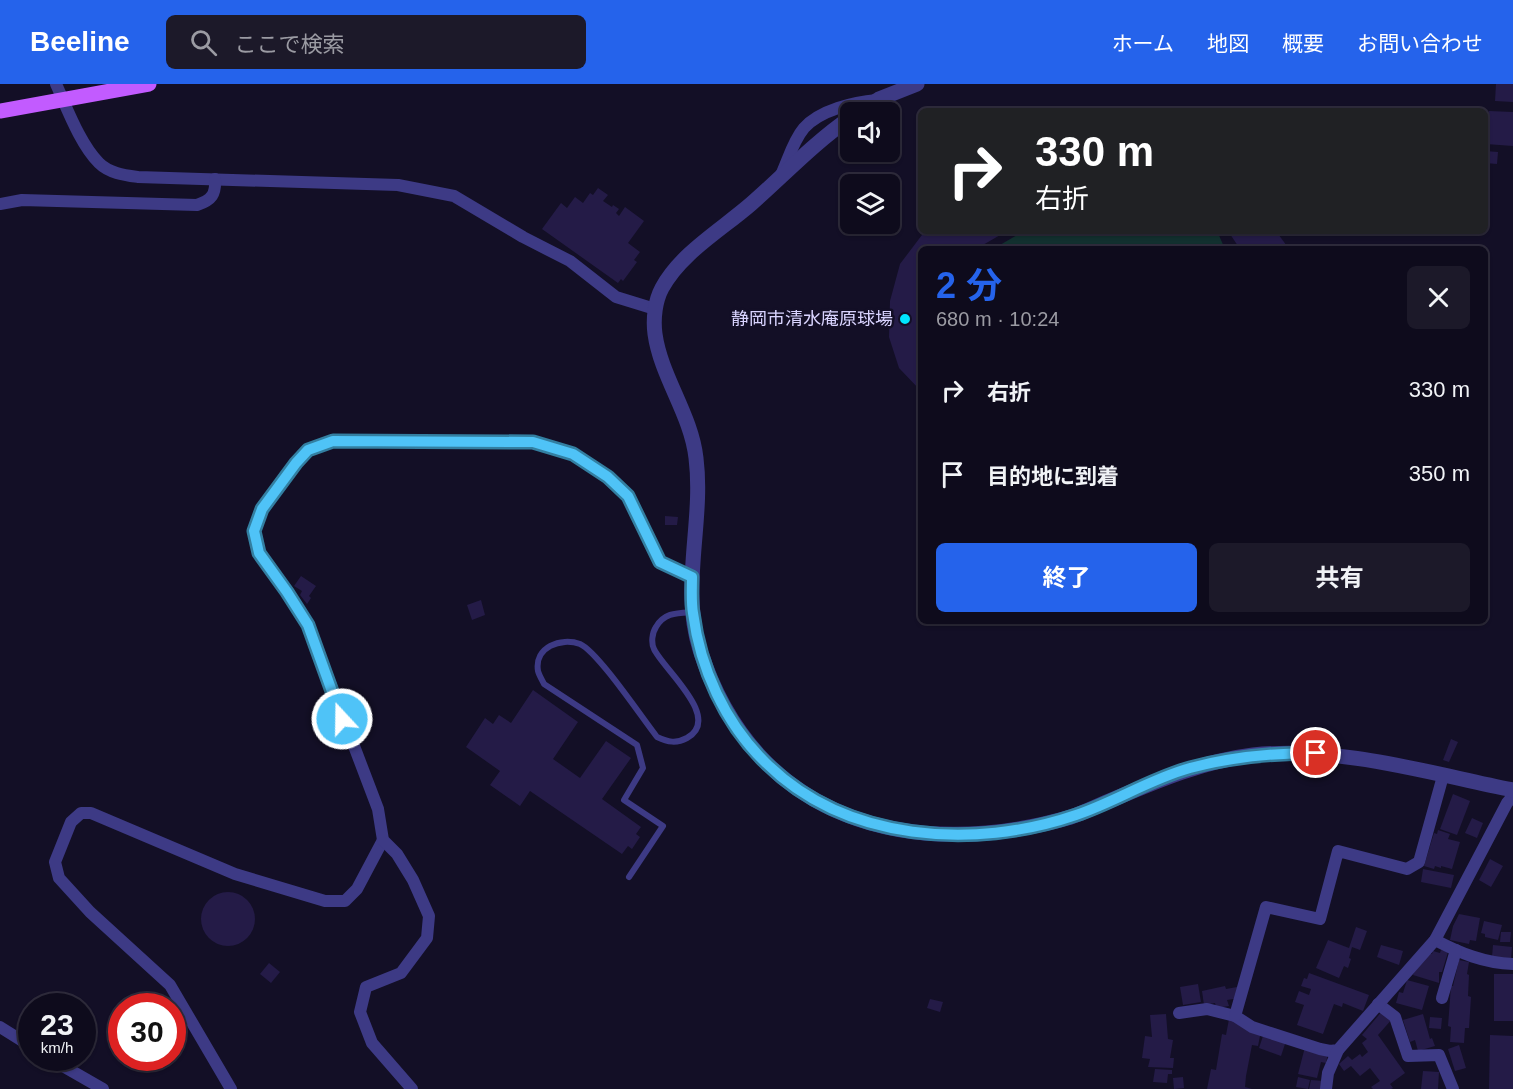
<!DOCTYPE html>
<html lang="ja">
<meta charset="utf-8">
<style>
body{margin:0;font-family:Helvetica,"Noto Sans JP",sans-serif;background:#1c1929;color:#f1f3f6;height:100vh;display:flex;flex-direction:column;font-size:22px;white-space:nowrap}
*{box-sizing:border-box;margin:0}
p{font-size:20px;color:#9b9ba3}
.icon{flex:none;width:33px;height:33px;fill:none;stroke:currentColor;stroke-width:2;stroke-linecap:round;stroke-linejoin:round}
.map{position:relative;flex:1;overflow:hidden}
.sheet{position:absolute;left:918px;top:162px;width:570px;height:378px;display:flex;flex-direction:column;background:#0e0b1c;border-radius:9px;box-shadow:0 2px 4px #0004,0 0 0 2px #2e2b3b}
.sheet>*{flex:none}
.guide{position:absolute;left:918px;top:24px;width:570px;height:126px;border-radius:9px;box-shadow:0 2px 4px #0004,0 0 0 2px #2e2b3b;background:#202124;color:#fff;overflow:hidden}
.tools{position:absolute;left:840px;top:18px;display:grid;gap:12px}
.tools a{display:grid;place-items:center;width:60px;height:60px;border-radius:9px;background:#0e0b1c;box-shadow:0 2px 4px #0004,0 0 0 2px #2e2b3b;font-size:30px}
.speed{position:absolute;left:18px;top:909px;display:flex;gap:12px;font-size:30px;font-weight:700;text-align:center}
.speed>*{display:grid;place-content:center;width:78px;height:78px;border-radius:50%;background:#0e0b1c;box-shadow:0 2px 4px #0004,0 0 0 2px #2e2b3b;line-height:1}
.speed small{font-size:15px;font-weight:400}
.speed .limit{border:9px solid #d22;background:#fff;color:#111}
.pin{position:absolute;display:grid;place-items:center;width:51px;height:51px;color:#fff;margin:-26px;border:3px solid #fff;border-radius:50%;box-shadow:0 2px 6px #0007}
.me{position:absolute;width:66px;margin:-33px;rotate:339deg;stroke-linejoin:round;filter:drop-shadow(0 0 4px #0008)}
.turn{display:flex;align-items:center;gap:21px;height:126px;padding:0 18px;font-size:27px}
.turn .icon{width:78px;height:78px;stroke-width:2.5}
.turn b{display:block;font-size:42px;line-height:51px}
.round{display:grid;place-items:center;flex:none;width:63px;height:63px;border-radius:9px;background:#1c1929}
.head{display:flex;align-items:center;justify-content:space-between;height:102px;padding:0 18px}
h1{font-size:36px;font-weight:700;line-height:45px;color:#2563eb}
.action{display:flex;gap:12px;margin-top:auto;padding:12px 18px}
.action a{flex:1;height:69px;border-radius:9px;background:#2563eb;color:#fff;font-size:24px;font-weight:700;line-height:69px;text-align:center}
.action a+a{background:#1c1929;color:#f1f3f6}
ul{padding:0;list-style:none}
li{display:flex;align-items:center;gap:18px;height:84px;padding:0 18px}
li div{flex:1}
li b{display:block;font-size:22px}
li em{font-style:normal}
header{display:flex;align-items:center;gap:36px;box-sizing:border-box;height:84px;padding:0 30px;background:#2563eb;color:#fff}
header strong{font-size:28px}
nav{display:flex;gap:33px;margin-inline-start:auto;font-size:21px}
.search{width:420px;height:54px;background:#1c1929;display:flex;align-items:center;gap:15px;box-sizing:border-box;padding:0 21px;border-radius:9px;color:#9b9ba3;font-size:22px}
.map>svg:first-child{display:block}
.green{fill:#12302f}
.building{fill:#241b47}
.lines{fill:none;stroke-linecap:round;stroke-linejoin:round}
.service{stroke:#3d3a85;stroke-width:6}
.minor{stroke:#3d3a85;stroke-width:12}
.tertiary{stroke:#3d3a85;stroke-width:15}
.primary{stroke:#c25bff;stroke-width:15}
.route-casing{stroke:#337fa1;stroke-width:15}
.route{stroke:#4fc3f7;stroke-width:10}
.poi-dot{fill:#00e5ff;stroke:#130f26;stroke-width:2}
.labels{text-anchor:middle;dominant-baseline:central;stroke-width:5;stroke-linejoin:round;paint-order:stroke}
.poi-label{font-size:18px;fill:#d9d4ff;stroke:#130f26;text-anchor:end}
</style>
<header>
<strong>Beeline</strong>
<div class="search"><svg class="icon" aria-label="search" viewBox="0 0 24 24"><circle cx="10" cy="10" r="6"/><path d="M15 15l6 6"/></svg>ここで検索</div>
<nav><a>ホーム</a><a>地図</a><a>概要</a><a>お問い合わせ</a></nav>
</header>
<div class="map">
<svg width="1513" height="1005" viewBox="0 0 1513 1005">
<rect width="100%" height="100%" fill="#130f26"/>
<!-- green -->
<polygon class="green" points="1024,147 1217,147 1225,165 993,165"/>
<!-- building -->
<g class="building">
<polygon points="1496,0 1513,0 1513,18 1495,17"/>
<polygon points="1489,27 1513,28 1513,62 1486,60"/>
<polygon points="1485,67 1498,68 1497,80 1485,79"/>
<polygon points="598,104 608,111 603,117 612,123 613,121 619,125 616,129 619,132 625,123 644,137 628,159 640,168 634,176 637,178 623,197 621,195 618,199 542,145 561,119 567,124 575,113 583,119 590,109 593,111"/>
<polygon points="925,147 1007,147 976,165 921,165 921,307 899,284 889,253 890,217 900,180"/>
<polygon points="1228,147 1276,147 1289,165 1240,165"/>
<polygon points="665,432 678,433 677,441 665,441"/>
<polygon points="301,492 316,502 309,512 311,514 307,520 300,511 302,507 294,502"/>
<polygon points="481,516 485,531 472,536 467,521"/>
<polygon points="533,606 578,638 553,675 580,694 606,657 631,674 602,715 641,743 636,750 640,753 632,765 628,762 622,770 530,707 520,722 490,701 500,687 466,663 485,634 493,640 499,631 511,639"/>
<polygon points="1451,655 1458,658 1449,678 1443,676"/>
<polygon points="1453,710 1470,717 1457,751 1440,745"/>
<polygon points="1472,734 1483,739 1477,754 1465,749"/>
<polygon points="1438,746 1450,750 1448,755 1460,758 1452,785 1441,782 1441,784 1435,782 1434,785 1424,782 1434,749 1437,750"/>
<polygon points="1490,775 1503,782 1491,803 1479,796"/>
<polygon points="1423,785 1454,791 1451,804 1421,798"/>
<circle cx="228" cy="835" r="27"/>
<polygon points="1459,830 1480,834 1476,857 1470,856 1469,860 1450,856 1453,842"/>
<polygon points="1484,837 1502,841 1498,856 1485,853 1485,850 1481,849"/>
<polygon points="1356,843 1367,847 1360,866 1352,863 1349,874 1351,875 1348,884 1344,882 1339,894 1316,884 1328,856 1349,864"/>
<polygon points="1501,848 1511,848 1510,858 1500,858"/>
<polygon points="1381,861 1403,867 1399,881 1377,873"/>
<polygon points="1493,861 1512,863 1511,875 1492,873"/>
<polygon points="1441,866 1448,868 1442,888 1439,888 1439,899 1413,891 1417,878 1425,868 1432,870 1433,867 1440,869"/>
<polygon points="1459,876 1469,878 1467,890 1469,891 1468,912 1471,913 1469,944 1465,944 1464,959 1450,958 1451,943 1448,942 1451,902 1453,902"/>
<polygon points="269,879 280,888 271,899 260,890"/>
<polygon points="1309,889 1369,911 1363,927 1343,919 1342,923 1334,920 1323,950 1297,941 1304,921 1295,918 1299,907 1309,911 1311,905 1301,902 1304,894 1307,895"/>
<rect x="1494" y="890" width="19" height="47"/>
<polygon points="1407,896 1429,902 1422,926 1396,919 1399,908 1403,909"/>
<polygon points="1198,900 1201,918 1183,921 1180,903"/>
<polygon points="1225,902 1226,905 1237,903 1239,914 1227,916 1229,922 1216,924 1215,919 1204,921 1202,907"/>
<polygon points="930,915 943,918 940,928 927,924"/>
<polygon points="1383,926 1393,934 1378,951 1405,989 1390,1000 1393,1004 1391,1005 1373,1005 1371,1003 1380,997 1370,984 1360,992 1351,982 1344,987 1339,980 1348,972 1352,976 1360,970 1362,973 1368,968 1362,959 1367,955 1362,951"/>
<polygon points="1166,930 1168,955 1173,956 1170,974 1174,974 1173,984 1148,983 1150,975 1142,974 1145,952 1152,953 1150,931"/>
<polygon points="1423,930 1430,955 1432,954 1435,962 1418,967 1415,956 1410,958 1403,936"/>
<polygon points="1430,933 1442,934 1441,945 1429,944"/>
<polygon points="1229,935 1261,947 1258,962 1252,961 1246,992 1245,1003 1252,1005 1207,1005 1211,985 1216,986 1222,950 1226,951"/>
<polygon points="1264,949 1286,957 1281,972 1259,964"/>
<polygon points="1490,951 1513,952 1513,1005 1489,1005"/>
<polygon points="1459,961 1466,984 1455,987 1448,965"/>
<polygon points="1305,963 1328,969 1326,979 1321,978 1317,994 1298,990"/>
<polygon points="1155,985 1172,986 1172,990 1168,990 1167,999 1153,998"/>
<polygon points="1423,987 1439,988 1438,1005 1421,1005"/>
<polygon points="1183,993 1184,1004 1174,1005 1173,994"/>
<polygon points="1298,993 1310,996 1308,1005 1296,1003"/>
<polygon points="1311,996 1324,997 1323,1005 1309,1005"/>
</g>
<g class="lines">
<!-- service -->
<path class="service" d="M629 793 663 742 624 716 643 684 637 661 544 600C542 596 539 591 538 587 534 563 561 553 580 560 598 568 642 634 657 653 668 658 676 660 687 654 723 634 663 585 654 565 651 559 652 549 656 543 664 529 676 529 692 528"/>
<!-- minor -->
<g class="minor">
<path d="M56 0C67 24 80 60 99 79 109 89 124 91 138 93L398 101 454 112 523 153 570 177 616 213 655 225"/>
<path d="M781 91C788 76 793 57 804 44 820 26 854 18 877 16"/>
<path d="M0 120 22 116 197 121C212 116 216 110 215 95"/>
<path d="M1435 856C1460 869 1484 879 1513 880"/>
<polyline points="1442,914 1456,866"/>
<polyline points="1378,920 1395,933 1408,972 1439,971 1453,1005"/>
<polyline points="1179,929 1207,925 1235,932 1252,943 1320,965 1330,967 1338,966 1435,856 1507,719 1513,712"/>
<polyline points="1235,932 1266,823 1320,835 1338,767 1407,785 1419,778 1443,692"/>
<polyline points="0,943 32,963"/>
<polyline points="49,974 103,1005"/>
<polyline points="231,1005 170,901 90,828 59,794 55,778 71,738 81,729 91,729 235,790 325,817 345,817 357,805 383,756"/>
<polyline points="412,1005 372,959 360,928 366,903 401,889 427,854 429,832 413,796 397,770 383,756 378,725 308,541 287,508 259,469 254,447 262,425 285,392 308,366 333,357 533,358 573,370 608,393 628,412 660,478 692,493"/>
<polyline points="1326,1005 1328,989 1338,966"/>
</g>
<!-- tertiary -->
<g class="tertiary">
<polyline points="859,28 879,15 917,0"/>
<path d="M850 34C814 59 784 91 751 120 721 146 681 169 662 204 655 217 653 235 655 250 661 293 691 330 696 374 704 438 680 503 700 566 755 737 911 779 1071 733 1085 728 1099 721 1114 715 1159 696 1204 677 1253 671 1341 662 1428 689 1513 706"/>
</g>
<!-- primary -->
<polyline class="primary" points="0,27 149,0"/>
</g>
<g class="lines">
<!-- route casing -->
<g class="route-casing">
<path id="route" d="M342 635 308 541 287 508 259 469 254 447 262 425 296 379 308 366 333 357 533 358 573 370 608 393 628 412 660 478 692 493C692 505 691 518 693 529 700 584 725 639 765 678 845 758 974 766 1076 731 1115 718 1150 695 1190 684 1231 673 1272 669 1316 669"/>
</g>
<!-- route -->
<use href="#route" class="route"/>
</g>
<!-- markers -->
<circle class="poi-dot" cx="905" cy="235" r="6"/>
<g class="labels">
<!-- poi labels -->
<g class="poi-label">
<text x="893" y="235">静岡市清水庵原球場</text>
</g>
</g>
</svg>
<div class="tools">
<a><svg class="icon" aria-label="sound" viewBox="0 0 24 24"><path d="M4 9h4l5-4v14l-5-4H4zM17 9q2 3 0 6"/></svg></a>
<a><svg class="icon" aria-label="layers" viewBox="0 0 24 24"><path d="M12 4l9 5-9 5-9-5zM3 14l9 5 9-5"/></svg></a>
</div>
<div class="speed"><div>23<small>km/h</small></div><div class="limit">30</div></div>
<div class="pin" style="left:1316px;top:669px;background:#d93025"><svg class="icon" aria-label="arrive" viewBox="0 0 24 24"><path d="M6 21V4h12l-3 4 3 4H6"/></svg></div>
<svg class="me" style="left:342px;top:635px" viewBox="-20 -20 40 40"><circle r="17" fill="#4fc3f7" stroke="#fff" stroke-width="3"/><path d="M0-11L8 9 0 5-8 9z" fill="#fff"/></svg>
<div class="guide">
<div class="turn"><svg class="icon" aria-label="right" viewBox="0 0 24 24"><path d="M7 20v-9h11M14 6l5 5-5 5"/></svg><div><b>330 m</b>右折</div></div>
</div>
<section class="sheet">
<div class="head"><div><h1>2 分</h1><p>680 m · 10:24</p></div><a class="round"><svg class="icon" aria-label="close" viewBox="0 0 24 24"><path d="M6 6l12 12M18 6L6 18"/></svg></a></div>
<ul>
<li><svg class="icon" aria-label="right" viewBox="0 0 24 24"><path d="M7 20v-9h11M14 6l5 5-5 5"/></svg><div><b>右折</b></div><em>330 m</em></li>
<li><svg class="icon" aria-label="arrive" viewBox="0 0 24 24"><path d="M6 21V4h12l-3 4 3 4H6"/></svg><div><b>目的地に到着</b></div><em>350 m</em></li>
</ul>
<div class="action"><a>終了</a><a>共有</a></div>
</section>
</div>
